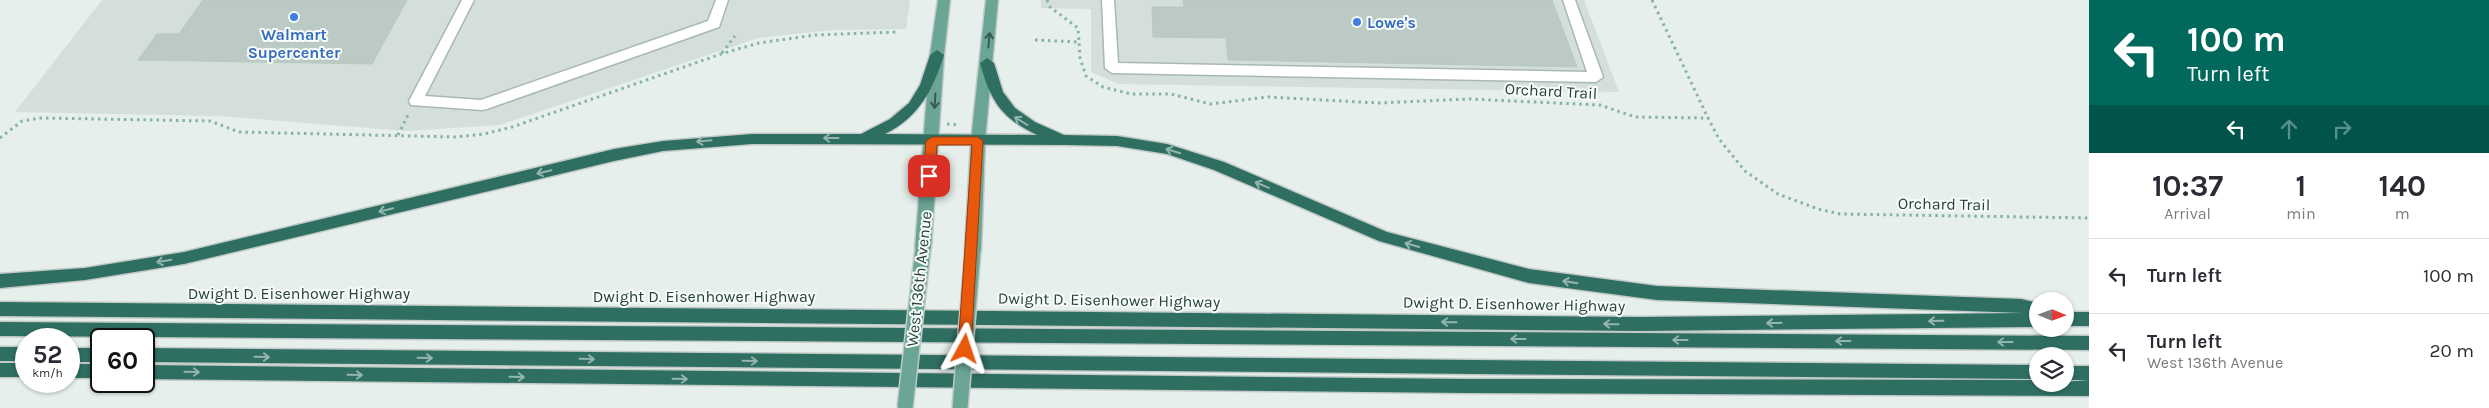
<!DOCTYPE html>
<style>
body{margin:0;font-family:Karla,sans-serif;background:#f2f2f3;color:#2b2b33;height:100vh;display:flex;flex-direction:column;font-size:19px;white-space:nowrap}
*{box-sizing:border-box;margin:0}
p{font-size:16px;color:#7c7c81}
.icon{flex:none;width:28px;height:28px;fill:none;stroke:currentColor;stroke-width:2;stroke-linecap:round;stroke-linejoin:round}
.map{position:relative;flex:1;overflow:hidden}
.drawer{display:flex;flex-direction:column;background:#fff;width:400px}
.drawer>*{flex:none}
.banner{background:#00695c;color:#fff;overflow:hidden}
.needle{width:32px;rotate:91deg}
.buttons{position:absolute;left:2029px;top:292px;display:grid;gap:10px}
.buttons a{display:grid;place-items:center;width:45px;height:45px;border-radius:50%;background:#fff;box-shadow:0 1px 4px #0004;font-size:25px}
.speed{position:absolute;left:15px;top:328px;display:flex;gap:10px;font-size:25px;font-weight:700;text-align:center}
.speed>*{display:grid;place-content:center;width:65px;height:65px;border-radius:50%;background:#fff;box-shadow:0 1px 4px #0004;line-height:1}
.speed small{font-size:12px;font-weight:400}
.speed .limit{border:2px solid #111;border-radius:8px;background:#fff;color:#111}
.pin{position:absolute;display:grid;place-items:center;width:42px;height:42px;color:#fff;margin:-21px;border-radius:10px;box-shadow:0 2px 8px #0006}
.me{position:absolute;width:55px;margin:-28px;rotate:5deg;stroke-linejoin:round;filter:drop-shadow(0 0 4px #0008)}
.turn{display:flex;align-items:center;gap:18px;height:105px;padding:0 15px;font-size:22px}
.turn .icon{width:65px;height:65px;stroke-width:2.5}
.turn b{display:block;font-size:35px;line-height:42px}
.lanes{display:flex;align-items:center;height:48px;padding:0 15px;background:#0003;justify-content:center;gap:25px;direction:ltr}
.lanes .off{opacity:.35}
.eta{display:flex;justify-content:space-evenly;align-items:center;height:85px;text-align:center}
.eta b{font-size:30px;font-weight:700;line-height:35px}
ul{padding:0;list-style:none}
li{display:flex;align-items:center;gap:15px;height:75px;padding:0 15px;border-top:1px solid #e1e1e2}
li div{flex:1}
li b{display:block;font-size:19px}
li em{font-style:normal}
main{display:flex;flex:1;min-height:0}
.map>svg:first-child{display:block}
.built{fill:#d4dfda}
.building{fill:#bbcac4;stroke:#b8c9c2}
.lines{fill:none;stroke-linecap:round;stroke-linejoin:round}
.minor-casing{stroke:#a8b8b2;stroke-width:3}
.major-casing{stroke:#c2cac8;stroke-width:3}
.highway-casing{stroke:#c2cac8;stroke-width:3}
.path{stroke:#86b3a5;stroke-width:3;stroke-dasharray:2.5 4;stroke-linecap:butt}
.minor{fill:#fff;fill-rule:evenodd}
.major{fill:#6aa596;fill-rule:evenodd}
.highway{fill:#2f6f62;fill-rule:evenodd}
.major-bridge-casing{stroke:#c2cac8;stroke-width:18;stroke-linecap:butt}
.major-bridge{stroke:#6aa596;stroke-width:15}
.oneway{stroke:#365b51}
.oneway2{stroke:#93b5ae}
.route{fill:#ea580c;stroke:#983908}
.shop-dot{fill:#3f7fe0;stroke:#f7fbf9;stroke-width:2}
.labels{text-anchor:middle;dominant-baseline:central;stroke-width:4;stroke-linejoin:round;paint-order:stroke}
.shop-label{font-size:16px;font-weight:bold;fill:#366cbe;stroke:#f7fbf9;text-anchor:start}
.street-label{font-size:16px;fill:#24423a;stroke:#f7fbf9}
</style>
<main>
<div class="map">
<svg width="2089" height="408" viewBox="0 0 2089 408">
<rect width="100%" height="100%" fill="#e6efeb"/>
<!-- built -->
<g class="built">
<polygon points="102,0 910,0 906,29 833,30 758,38 500,125 406,131 219,116 15,112"/>
<polygon points="1041,0 1584,0 1619,92 1118,84 1091,72 1091,9 1041,8"/>
</g>
<!-- building -->
<g class="building">
<polygon points="203,0 407,0 372,64 138,60 157,34 179,34"/>
<polygon points="1183,0 1552,0 1577,67 1228,60 1226,38 1153,37 1152,7 1184,7"/>
</g>
<g class="lines">
<!-- minor casing -->
<g class="minor-casing">
<g id="minor">
<polygon points="462,0 474,0 425,96 481,100 708,21 716,0 728,0 719,27 487,109 482,110 411,105 409,101"/>
<polygon points="1102,0 1114,0 1118,63 1587,72 1563,0 1575,0 1603,77 1596,82 1112,73 1105,68"/>
</g>
</g>
<!-- major casing -->
<g class="major-casing">
<g id="major">
<polygon points="938,0 950,0 944,55 931,248 928,252 923,254 918,252 915,248 930,55"/>
<polygon points="986,0 998,0 985,141 981,250 978,254 973,256 968,254 965,250 971,141"/>
</g>
</g>
<!-- highway casing -->
<g class="highway-casing">
<g id="highway">
<path d="M937 50 944 55C933 90 919 117 885 134L1037 135C1001 118 990 100 980 63L987 58 994 63 1003 92 1015 108 1035 122 1064 135 1117 136 1167 144 1224 162 1387 232 1529 269 1657 286 2021 299 2038 303V327L1640 331 0 316V302L1640 317 2023 313 1657 300 1529 283 1379 241 1214 170 1167 154 1117 146 1066 145 752 144 663 151 614 161 184 264 85 280 0 288V274L85 268 184 252 614 149 663 141 752 134H861L890 119 909 103 920 85 930 55Z"/>
<rect x="2065" y="312" width="24" height="14"/>
<polygon points="0,322 2089,336 2089,350 0,336"/>
<rect x="0" y="347" width="26" height="14"/>
<rect x="69" y="348" width="32" height="14"/>
<polygon points="144,348 2038,365 2038,379 144,362"/>
<rect x="0" y="363" width="26" height="14"/>
<rect x="69" y="364" width="32" height="14"/>
<polygon points="144,365 1466,379 2038,380 2038,384 2089,380 2089,396 1466,393 144,379"/>
<rect x="2065" y="366" width="24" height="14"/>
</g>
</g>
<!-- path -->
<g class="path">
<polyline points="1047,0 1050,7 1078,28 1079,42"/>
<polyline points="1652,0 1708,118"/>
<polyline points="1035,40 1079,42 1080,58 1086,76 1103,87 1131,94 1171,94 1210,104 1268,97 1379,103 1469,99 1600,105 1635,117 1708,118 1719,139 1745,171 1778,194 1818,209 1840,214 2089,218"/>
<polyline points="722,53 735,36"/>
<polyline points="947,124 959,125"/>
<polyline points="398,135 408,115"/>
<polyline points="0,138 22,121 41,118 210,121 239,132 456,137 484,134 512,127 721,54 759,43 815,35 897,32"/>
</g>
<!-- minor -->
<use href="#minor" class="minor"/>
<!-- major -->
<use href="#major" class="major"/>
<!-- highway -->
<use href="#highway" class="highway"/>
<!-- major-bridge casing -->
<g class="major-bridge-casing">
<g id="major-bridge">
<polyline points="905,408 923,248"/>
<polyline points="960,408 973,250"/>
</g>
</g>
<!-- major-bridge -->
<use href="#major-bridge" class="major-bridge"/>
</g>
<!-- one-way arrows -->
<defs><path id="oneway-shaft" d="M-6 0H5M1.5-3L5.5 0L1.5 3" fill="none" stroke-width="1.6" stroke-linecap="round" stroke-linejoin="round" transform="scale(1.25)"/></defs>
<g class="oneway">
<use href="#oneway-shaft" transform="translate(989 40) rotate(-85)"/>
<use href="#oneway-shaft" transform="translate(935 101) rotate(93)"/>
</g>
<g class="oneway2">
<use href="#oneway-shaft" transform="translate(1021 121) rotate(-148)"/>
<use href="#oneway-shaft" transform="translate(831 138) rotate(180)"/>
<use href="#oneway-shaft" transform="translate(704 141) rotate(175)"/>
<use href="#oneway-shaft" transform="translate(1173 151) rotate(-163)"/>
<use href="#oneway-shaft" transform="translate(544 172) rotate(167)"/>
<use href="#oneway-shaft" transform="translate(1262 185) rotate(-157)"/>
<use href="#oneway-shaft" transform="translate(386 210) rotate(167)"/>
<use href="#oneway-shaft" transform="translate(1412 245) rotate(-164)"/>
<use href="#oneway-shaft" transform="translate(164 261) rotate(170)"/>
<use href="#oneway-shaft" transform="translate(1570 282) rotate(-171)"/>
<use href="#oneway-shaft" transform="translate(1936 321) rotate(179)"/>
<use href="#oneway-shaft" transform="translate(1449 322) rotate(-179)"/>
<use href="#oneway-shaft" transform="translate(1774 323) rotate(179)"/>
<use href="#oneway-shaft" transform="translate(1611 324) rotate(-179)"/>
<use href="#oneway-shaft" transform="translate(1518 339) rotate(-180)"/>
<use href="#oneway-shaft" transform="translate(1680 340) rotate(-180)"/>
<use href="#oneway-shaft" transform="translate(1843 341) rotate(-180)"/>
<use href="#oneway-shaft" transform="translate(2005 342) rotate(-180)"/>
<use href="#oneway-shaft" transform="translate(262 357) rotate(1)"/>
<use href="#oneway-shaft" transform="translate(425 358) rotate(1)"/>
<use href="#oneway-shaft" transform="translate(587 359) rotate(1)"/>
<use href="#oneway-shaft" transform="translate(750 361) rotate(1)"/>
<use href="#oneway-shaft" transform="translate(192 372) rotate(1)"/>
<use href="#oneway-shaft" transform="translate(355 375) rotate(1)"/>
<use href="#oneway-shaft" transform="translate(517 377) rotate(1)"/>
<use href="#oneway-shaft" transform="translate(680 379) rotate(1)"/>
</g>
<!-- route -->
<polygon class="route" points="932,137 978,137 983,141 971,349 965,354 958,349 972,145 937,145 935,176 929,181 923,176 926,141"/>
<!-- markers -->
<g class="shop-dot">
<circle cx="294" cy="17" r="5"/>
<circle cx="1357" cy="22" r="5"/>
</g>
<g class="labels">
<!-- shop labels -->
<g class="shop-label">
<text x="1367" y="22">Lowe's</text>
<text x="294" y="34" text-anchor="middle">Walmart<tspan x="294" dy="18">Supercenter</tspan></text>
</g>
<!-- street labels -->
<g class="street-label">
<text transform="translate(1551 91) rotate(3)">Orchard Trail</text>
<text transform="translate(1944 204) rotate(1)">Orchard Trail</text>
<text transform="translate(919 279) rotate(-84)">West 136th Avenue</text>
<text x="299" y="293">Dwight D. Eisenhower Highway</text>
<text x="704" y="296">Dwight D. Eisenhower Highway</text>
<text transform="translate(1109 300) rotate(1)">Dwight D. Eisenhower Highway</text>
<text transform="translate(1514 304) rotate(1)">Dwight D. Eisenhower Highway</text>
</g>
</g>
</svg>
<div class="buttons">
<a><svg class="needle" viewBox="-14 -14 28 28"><path d="M0-13l5 13h-10z" fill="#e53935"/><path d="M0 13l5-13h-10z" fill="#7c7c81"/></svg></a>
<a><svg class="icon" aria-label="layers" viewBox="0 0 24 24"><path d="M12 4l9 5-9 5-9-5zM3 14l9 5 9-5"/></svg></a>
</div>
<div class="speed"><div>52<small>km/h</small></div><div class="limit">60</div></div>
<div class="pin" style="left:929px;top:176px;background:#d93025"><svg class="icon" aria-label="arrive" viewBox="0 0 24 24"><path d="M6 21V4h12l-3 4 3 4H6"/></svg></div>
<svg class="me" style="left:965px;top:349px" viewBox="-20 -20 40 40"><path d="M0-17L14 15 0 8-14 15z" fill="#ea580c" stroke="#fff" stroke-width="4"/></svg>
</div>
<section class="drawer">
<div class="banner">
<div class="turn"><svg class="icon" aria-label="left" viewBox="0 0 24 24"><path d="M17 20v-9H6M10 6l-5 5 5 5"/></svg><div><b>100 m</b>Turn left</div></div>
<div class="lanes"><svg class="icon" aria-label="left" viewBox="0 0 24 24"><path d="M17 20v-9H6M10 6l-5 5 5 5"/></svg><svg class="icon off" aria-label="ahead" viewBox="0 0 24 24"><path d="M12 20V5M6 11l6-6 6 6"/></svg><svg class="icon off" aria-label="right" viewBox="0 0 24 24"><path d="M7 20v-9h11M14 6l5 5-5 5"/></svg></div>
</div>
<div class="eta">
<div><b>10:37</b><p>Arrival</p></div>
<div><b>1</b><p>min</p></div>
<div><b>140</b><p>m</p></div>
</div>
<ul>
<li><svg class="icon" aria-label="left" viewBox="0 0 24 24"><path d="M17 20v-9H6M10 6l-5 5 5 5"/></svg><div><b>Turn left</b></div><em>100 m</em></li>
<li><svg class="icon" aria-label="left" viewBox="0 0 24 24"><path d="M17 20v-9H6M10 6l-5 5 5 5"/></svg><div><b>Turn left</b><p>West 136th Avenue</p></div><em>20 m</em></li>
</ul>
</section>
</main>
